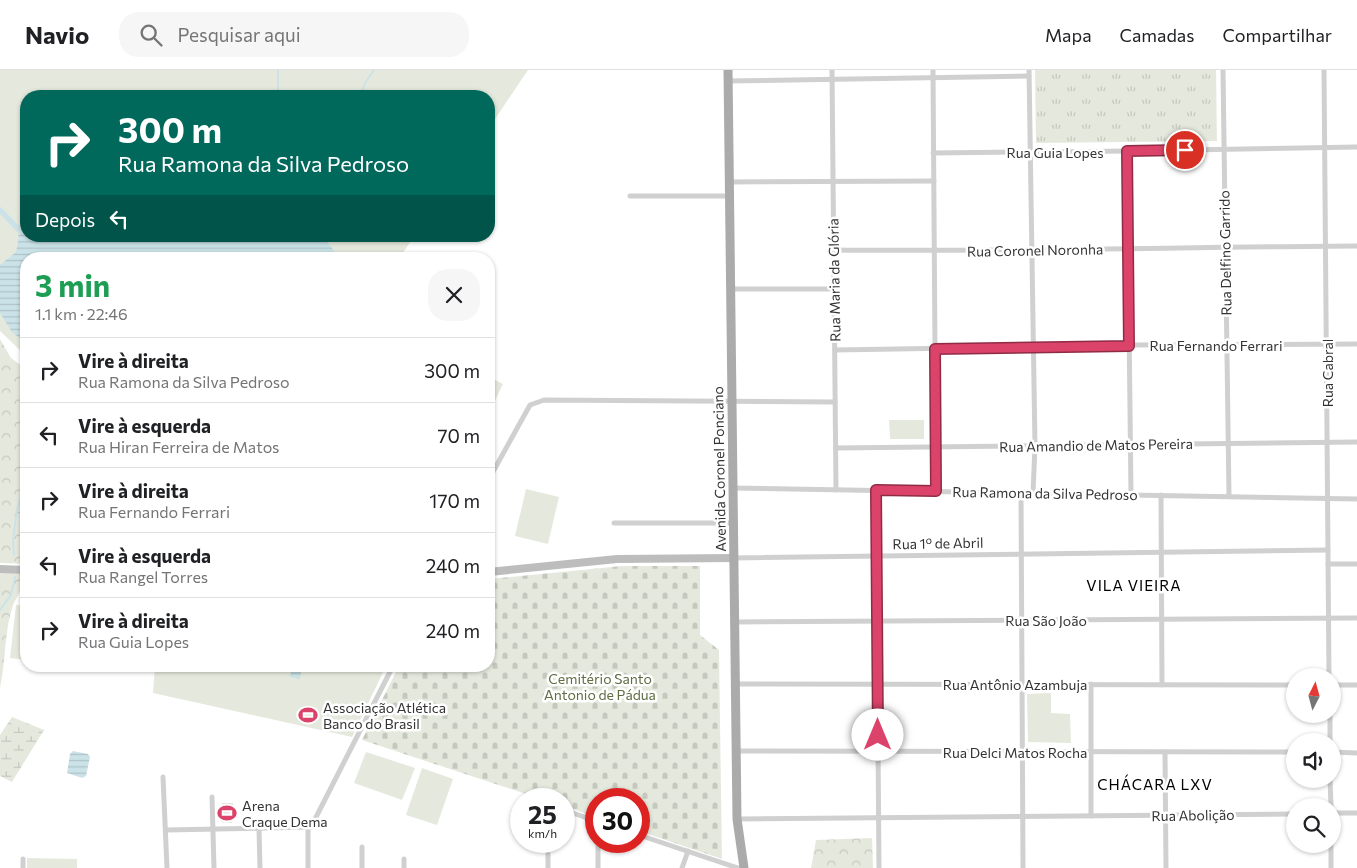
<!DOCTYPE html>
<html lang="pt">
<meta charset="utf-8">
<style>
body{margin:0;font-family:Commissioner,sans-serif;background:#f6f6f6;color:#202124;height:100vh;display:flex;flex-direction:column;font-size:19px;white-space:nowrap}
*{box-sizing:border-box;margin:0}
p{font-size:16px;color:#757577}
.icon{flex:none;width:28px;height:28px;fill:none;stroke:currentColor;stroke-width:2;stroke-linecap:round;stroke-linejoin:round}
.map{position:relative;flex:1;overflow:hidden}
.sheet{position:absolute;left:20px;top:182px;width:475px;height:420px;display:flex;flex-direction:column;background:#fff;border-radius:20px;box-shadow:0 1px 4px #0004}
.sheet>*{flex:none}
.hud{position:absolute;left:20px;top:20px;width:475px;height:152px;border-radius:20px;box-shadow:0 1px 4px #0004;background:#00695c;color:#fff;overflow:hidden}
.needle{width:32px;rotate:6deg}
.fabs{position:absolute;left:1286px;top:598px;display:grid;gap:10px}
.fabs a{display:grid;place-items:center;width:55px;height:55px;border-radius:50%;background:#fff;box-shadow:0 1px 4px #0004;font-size:25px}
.speed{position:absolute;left:510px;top:718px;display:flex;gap:10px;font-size:25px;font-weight:700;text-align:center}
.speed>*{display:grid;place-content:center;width:65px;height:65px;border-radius:50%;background:#fff;box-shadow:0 1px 4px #0004;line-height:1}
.speed small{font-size:12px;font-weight:400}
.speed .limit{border:8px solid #d22;background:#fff;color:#111}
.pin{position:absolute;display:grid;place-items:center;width:42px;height:42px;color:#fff;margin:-21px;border:2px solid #fff;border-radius:50%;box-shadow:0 1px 5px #0007}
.me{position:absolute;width:55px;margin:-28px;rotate:0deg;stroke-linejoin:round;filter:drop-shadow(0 0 4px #0008)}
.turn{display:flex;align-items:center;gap:18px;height:105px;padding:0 15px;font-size:22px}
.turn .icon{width:65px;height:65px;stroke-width:2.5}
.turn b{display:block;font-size:35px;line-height:42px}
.then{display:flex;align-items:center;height:48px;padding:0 15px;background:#0003;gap:10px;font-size:19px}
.round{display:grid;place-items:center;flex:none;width:52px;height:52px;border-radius:20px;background:#f6f6f6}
.overview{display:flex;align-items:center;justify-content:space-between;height:85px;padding:0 15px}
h1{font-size:30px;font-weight:700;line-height:38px;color:#1e9e55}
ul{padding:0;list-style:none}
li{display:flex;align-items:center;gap:15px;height:65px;padding:0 15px;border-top:1px solid #e0e0e0}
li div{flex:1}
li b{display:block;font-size:19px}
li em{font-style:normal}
header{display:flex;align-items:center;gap:30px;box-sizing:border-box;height:70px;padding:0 25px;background:#fff;border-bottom:1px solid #e0e0e0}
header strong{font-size:24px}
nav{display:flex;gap:28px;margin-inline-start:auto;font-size:18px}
.search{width:350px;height:45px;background:#f6f6f6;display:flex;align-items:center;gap:12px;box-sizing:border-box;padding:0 18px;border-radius:20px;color:#757577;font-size:19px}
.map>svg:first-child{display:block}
.grass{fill:url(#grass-tufts)}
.forest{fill:url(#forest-crowns)}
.wetland{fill:url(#wetland-marsh)}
.cemetery{fill:url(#cemetery-stones)}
.park{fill:#e5e9dd}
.water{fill:url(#water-rules)}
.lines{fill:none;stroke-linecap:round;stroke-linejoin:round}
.stream{stroke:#cbe3e8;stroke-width:2}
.canal{stroke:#cbe3e8;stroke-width:5.5}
.street{stroke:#d0d0d0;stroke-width:5}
.secondary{stroke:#bdbdbd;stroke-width:8}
.primary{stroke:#ababab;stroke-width:9}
.route-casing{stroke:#8f2c45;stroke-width:12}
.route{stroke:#dc436a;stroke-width:9}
.labels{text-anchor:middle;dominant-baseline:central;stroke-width:5;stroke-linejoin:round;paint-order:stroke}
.street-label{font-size:14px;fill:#333;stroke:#fff}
.park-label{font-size:14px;fill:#5e6d42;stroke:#fff}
.poi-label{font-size:14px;fill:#333;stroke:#fff;text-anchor:start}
.neighbourhood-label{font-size:15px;letter-spacing:1px;fill:#000;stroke:#fff}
</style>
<header>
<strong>Navio</strong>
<div class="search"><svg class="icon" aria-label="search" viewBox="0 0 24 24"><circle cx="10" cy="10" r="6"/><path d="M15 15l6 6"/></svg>Pesquisar aqui</div>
<nav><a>Mapa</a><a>Camadas</a><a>Compartilhar</a></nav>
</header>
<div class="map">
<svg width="1357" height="798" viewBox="0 0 1357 798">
<defs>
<pattern id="grass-tufts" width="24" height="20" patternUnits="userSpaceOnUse" patternTransform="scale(1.25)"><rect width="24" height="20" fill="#e5e9dd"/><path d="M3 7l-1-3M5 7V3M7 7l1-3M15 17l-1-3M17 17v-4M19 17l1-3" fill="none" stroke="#c5c8be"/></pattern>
<pattern id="forest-crowns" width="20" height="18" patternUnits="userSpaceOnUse" patternTransform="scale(1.25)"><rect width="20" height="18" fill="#e5e9dd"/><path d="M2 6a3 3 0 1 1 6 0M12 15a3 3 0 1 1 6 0" fill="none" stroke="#c5c8be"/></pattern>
<pattern id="wetland-marsh" width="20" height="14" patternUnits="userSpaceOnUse" patternTransform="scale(1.25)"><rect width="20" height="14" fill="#e5e9dd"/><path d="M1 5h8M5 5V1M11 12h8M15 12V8" fill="none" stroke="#c5c8be"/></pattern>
<pattern id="cemetery-stones" width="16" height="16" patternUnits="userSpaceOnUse" patternTransform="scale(1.25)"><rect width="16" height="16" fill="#e5e9dd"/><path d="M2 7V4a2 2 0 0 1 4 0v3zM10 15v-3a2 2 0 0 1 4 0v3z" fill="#c5c8be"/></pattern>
<pattern id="water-rules" width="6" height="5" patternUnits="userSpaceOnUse" patternTransform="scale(1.25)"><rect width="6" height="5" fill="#cbe3e8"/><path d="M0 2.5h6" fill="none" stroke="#afc3c7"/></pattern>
</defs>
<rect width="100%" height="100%" fill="#fff"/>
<!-- grass -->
<polygon class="grass" points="1035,0 1216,0 1217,71 1036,73"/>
<!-- forest -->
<g class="forest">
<polygon points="0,269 11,288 26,299 26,494 0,493"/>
<path d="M0 501 26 502C26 514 18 524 13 535 4 562 6 591 0 618Z"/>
<polygon points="872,768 873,798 811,798 816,770"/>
</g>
<!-- wetland -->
<polygon class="wetland" points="12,647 44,660 12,712 0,706 0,665"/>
<!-- cemetery -->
<polygon class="cemetery" points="622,496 700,496 700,565 719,580 722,789 639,761 639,729 596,729 596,747 564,736 564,729 541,729 362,670 399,596 489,596 489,509"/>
<!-- park -->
<g class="park">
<polygon points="0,0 528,0 489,58 489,26 26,26 26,166 414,166 399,189 26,189 26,286 0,261"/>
<polygon points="489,307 503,314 489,343"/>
<polygon points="889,350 924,350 924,369 890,369"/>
<polygon points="526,419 559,427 548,474 515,466"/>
<polygon points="16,535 26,536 26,590 10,588"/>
<polygon points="155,596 386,596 352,667 153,623"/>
<polygon points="1051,623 1051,643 1070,644 1071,673 1028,672 1027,624"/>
<polygon points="366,682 415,698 402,730 354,713"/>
<polygon points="422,698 453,709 437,755 406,745"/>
<polygon points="222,733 233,733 232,753 221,752"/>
<polygon points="27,788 77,789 77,798 27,798"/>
</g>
<!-- water -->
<g class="water">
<polygon points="26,150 26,166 323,166 340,189 26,189 26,273 12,262 0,243 0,195 16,182 18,172 19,160"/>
<polygon points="292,596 302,596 300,609 290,607"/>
<polygon points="73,681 88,684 90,687 86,706 82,708 67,703 70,684"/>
</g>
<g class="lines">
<!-- stream -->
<g class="stream">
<polyline points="278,26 278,0"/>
<polyline points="361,26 365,13 374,0"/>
<polyline points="14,485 13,470 17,439 26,416"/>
<polyline points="0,540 11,525 15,507"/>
</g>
<!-- canal -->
<polyline class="canal" points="0,140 19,160"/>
<!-- street -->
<g class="street">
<polyline points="832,0 836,420"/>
<polyline points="933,0 936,421"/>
<polyline points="1029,0 1035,376 1033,423"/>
<polyline points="1223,0 1229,426"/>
<polyline points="1324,0 1329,606"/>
<polyline points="728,11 1029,6"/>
<polyline points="1127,81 1131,425"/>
<polyline points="933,83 1127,81 1357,77"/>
<polyline points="729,112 934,111"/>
<polyline points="630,126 729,126"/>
<path d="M833 180C1008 182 1182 177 1357 176"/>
<polyline points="730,219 834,219"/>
<polyline points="835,280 1129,275 1357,274"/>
<polyline points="836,378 1357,372"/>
<polyline points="489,409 530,335 544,330 835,332"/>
<polyline points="733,418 1357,429"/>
<polyline points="876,420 879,798"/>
<polyline points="1021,423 1023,798"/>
<polyline points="1161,425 1162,615"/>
<polyline points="614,453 733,453"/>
<polyline points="734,488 1328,480"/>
<polyline points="1328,494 1357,494"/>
<polyline points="734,552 1357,548"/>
<polyline points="735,614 1295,615"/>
<polyline points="1332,615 1357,615"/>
<polyline points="1330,644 1330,671"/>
<polyline points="736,681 1295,682"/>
<polyline points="1165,682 1166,798"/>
<polyline points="1332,682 1357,683"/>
<polyline points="163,707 167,798"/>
<polyline points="1330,709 1331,736"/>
<polyline points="212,727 214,798"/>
<polyline points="564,740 596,751"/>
<polyline points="1332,743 1357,743"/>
<polyline points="1091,746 1091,614"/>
<polyline points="737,749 1295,744"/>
<polyline points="308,758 308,798"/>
<polyline points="259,759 260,798"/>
<polyline points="166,760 311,757 393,596"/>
<polyline points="639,765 738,798"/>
<polyline points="598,771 598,798"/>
<polyline points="1331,774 1331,798"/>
<polyline points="362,777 362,798"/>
<polyline points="548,784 548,798"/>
<polyline points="23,789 23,798"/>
<polyline points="404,789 404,798"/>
<polyline points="682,798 688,781"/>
</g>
<!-- secondary -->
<g class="secondary">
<polyline points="0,499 26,500"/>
<polyline points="489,502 617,489 734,488"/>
</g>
<!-- primary -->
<polyline class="primary" points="728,0 737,749 744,798"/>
</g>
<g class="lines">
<!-- route casing -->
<g class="route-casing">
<polyline id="route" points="878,665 876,420 936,421 935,279 1129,276 1127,81 1185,80"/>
</g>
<!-- route -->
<use href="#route" class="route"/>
</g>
<!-- icons -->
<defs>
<g id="stadium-bare" transform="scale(1.5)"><path d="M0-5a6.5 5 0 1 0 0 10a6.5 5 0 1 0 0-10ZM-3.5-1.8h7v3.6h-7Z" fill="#dc436a" stroke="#fff" stroke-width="2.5" paint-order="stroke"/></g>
</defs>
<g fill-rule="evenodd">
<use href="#stadium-bare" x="308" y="645"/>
<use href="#stadium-bare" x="227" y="743"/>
</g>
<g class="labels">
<!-- street labels -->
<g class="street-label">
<text x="1055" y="82">Rua Guia Lopes</text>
<text transform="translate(1035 180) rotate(-1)">Rua Coronel Noronha</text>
<text transform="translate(1225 183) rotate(-91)">Rua Delfino Garrido</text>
<text transform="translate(834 210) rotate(-91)">Rua Maria da Glória</text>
<text x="1216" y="275">Rua Fernando Ferrari</text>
<text transform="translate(1327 303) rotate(-90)">Rua Cabral</text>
<text transform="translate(1096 375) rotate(-1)">Rua Amandio de Matos Pereira</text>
<text transform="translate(719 399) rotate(-91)">Avenida Coronel Ponciano</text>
<text transform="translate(1045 423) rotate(1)">Rua Ramona da Silva Pedroso</text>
<text transform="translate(938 473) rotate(-1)">Rua 1º de Abril</text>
<text x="1046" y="550">Rua São João</text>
<text x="1015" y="614">Rua Antônio Azambuja</text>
<text x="1015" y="682">Rua Delci Matos Rocha</text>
<text transform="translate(1193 745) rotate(-1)">Rua Abolição</text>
</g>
<!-- park labels -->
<g class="park-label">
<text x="600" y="608">Cemitério Santo<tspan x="600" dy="16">Antonio de Pádua</tspan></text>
</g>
<!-- poi labels -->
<g class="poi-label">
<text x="323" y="637">Associação Atlética<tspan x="323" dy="16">Banco do Brasil</tspan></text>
<text x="242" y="735">Arena<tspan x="242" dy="16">Craque Dema</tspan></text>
</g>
<!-- neighbourhood labels -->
<g class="neighbourhood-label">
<text x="1134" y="515">VILA VIEIRA</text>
<text x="1155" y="714">CHÁCARA LXV</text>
</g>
</g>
</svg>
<div class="fabs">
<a><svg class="needle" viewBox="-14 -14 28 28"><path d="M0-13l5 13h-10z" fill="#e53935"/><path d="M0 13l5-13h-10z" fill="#757577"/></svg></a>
<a><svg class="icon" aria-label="sound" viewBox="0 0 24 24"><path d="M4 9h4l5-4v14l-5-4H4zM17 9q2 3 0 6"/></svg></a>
<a><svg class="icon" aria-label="search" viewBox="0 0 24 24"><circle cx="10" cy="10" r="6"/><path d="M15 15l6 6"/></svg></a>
</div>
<div class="speed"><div>25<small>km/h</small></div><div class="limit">30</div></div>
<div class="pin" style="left:1185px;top:80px;background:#d93025"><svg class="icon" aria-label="arrive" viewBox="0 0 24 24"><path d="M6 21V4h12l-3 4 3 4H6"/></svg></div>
<svg class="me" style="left:878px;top:665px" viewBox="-20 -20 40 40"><circle r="19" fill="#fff"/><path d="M0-13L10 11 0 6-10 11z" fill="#dc436a"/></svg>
<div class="hud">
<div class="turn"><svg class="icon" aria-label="right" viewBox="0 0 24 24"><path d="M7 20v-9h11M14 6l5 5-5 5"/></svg><div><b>300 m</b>Rua Ramona da Silva Pedroso</div></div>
<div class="then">Depois<svg class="icon" aria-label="left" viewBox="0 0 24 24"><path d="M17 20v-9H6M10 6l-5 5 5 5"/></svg></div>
</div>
<section class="sheet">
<div class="overview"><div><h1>3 min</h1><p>1.1 km · 22:46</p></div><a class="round"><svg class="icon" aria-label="close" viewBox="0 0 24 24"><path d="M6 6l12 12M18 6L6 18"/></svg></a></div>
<ul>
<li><svg class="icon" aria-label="right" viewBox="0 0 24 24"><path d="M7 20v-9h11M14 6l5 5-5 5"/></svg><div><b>Vire à direita</b><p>Rua Ramona da Silva Pedroso</p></div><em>300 m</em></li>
<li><svg class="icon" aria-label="left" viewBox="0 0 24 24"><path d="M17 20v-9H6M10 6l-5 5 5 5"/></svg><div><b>Vire à esquerda</b><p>Rua Hiran Ferreira de Matos</p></div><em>70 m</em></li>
<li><svg class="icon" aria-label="right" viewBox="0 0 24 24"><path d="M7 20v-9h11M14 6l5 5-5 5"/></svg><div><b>Vire à direita</b><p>Rua Fernando Ferrari</p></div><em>170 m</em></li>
<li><svg class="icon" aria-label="left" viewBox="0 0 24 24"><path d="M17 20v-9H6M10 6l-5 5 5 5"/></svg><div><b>Vire à esquerda</b><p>Rua Rangel Torres</p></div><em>240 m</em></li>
<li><svg class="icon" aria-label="right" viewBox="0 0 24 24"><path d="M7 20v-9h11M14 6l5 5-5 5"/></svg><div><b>Vire à direita</b><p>Rua Guia Lopes</p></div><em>240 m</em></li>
</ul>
</section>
</div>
